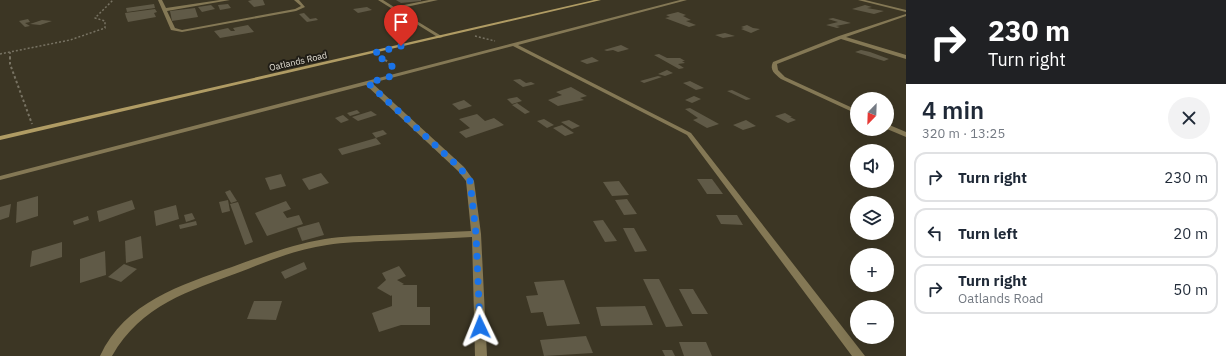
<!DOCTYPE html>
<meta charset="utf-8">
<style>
body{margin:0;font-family:"IBM Plex Sans",sans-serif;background:#f2f2f3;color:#1f2937;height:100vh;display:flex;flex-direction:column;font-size:15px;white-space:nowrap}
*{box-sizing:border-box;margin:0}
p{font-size:13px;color:#747a83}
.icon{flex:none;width:22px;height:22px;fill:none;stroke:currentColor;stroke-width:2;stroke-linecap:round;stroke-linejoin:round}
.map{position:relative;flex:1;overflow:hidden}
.drawer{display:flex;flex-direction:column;background:#fff;width:320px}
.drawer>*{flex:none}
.banner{background:#202124;color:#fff;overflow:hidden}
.needle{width:26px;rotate:203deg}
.tools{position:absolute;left:850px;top:92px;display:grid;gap:8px}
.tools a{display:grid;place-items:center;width:44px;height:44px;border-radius:50%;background:#fff;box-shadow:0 4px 16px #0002;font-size:20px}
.pin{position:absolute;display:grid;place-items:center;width:34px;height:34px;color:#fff;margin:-41px -17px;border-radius:50% 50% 50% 0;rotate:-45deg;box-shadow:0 0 4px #0007}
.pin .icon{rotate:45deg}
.me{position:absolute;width:44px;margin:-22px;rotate:358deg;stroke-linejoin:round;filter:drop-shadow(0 0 3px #0008)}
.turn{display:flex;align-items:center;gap:14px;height:84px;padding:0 16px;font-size:18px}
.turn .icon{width:52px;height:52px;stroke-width:2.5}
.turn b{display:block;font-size:28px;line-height:34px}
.round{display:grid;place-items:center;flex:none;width:42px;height:42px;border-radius:21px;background:#f2f2f3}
.head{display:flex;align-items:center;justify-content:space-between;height:68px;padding:0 16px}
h1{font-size:24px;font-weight:600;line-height:30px}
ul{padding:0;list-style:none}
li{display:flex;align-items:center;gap:12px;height:50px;margin:0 8px 6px;padding:0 8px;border:2px solid #e0e1e3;border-radius:12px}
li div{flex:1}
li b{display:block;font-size:15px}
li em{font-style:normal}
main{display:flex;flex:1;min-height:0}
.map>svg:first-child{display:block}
.building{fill:#605a47}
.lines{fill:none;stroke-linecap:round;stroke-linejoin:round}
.path-far1{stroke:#787363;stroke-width:1.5;stroke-dasharray:2 2;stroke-linecap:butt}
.path{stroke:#787363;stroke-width:2;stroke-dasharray:2.5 2.5;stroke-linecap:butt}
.street{fill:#847855;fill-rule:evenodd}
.secondary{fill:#b09c64;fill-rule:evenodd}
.route{stroke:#1a73e8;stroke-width:7;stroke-dasharray:0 12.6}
.labels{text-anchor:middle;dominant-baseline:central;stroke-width:4;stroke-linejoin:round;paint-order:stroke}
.far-street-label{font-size:9px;fill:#e3dfd4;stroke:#201d16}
</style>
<main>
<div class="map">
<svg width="906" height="356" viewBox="0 0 906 356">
<rect width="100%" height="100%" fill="#3c3624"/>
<!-- building -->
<g class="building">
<polygon points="252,0 263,0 265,5 254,7 248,1"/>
<polygon points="396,0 421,0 421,1 401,3"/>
<polygon points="154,4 155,8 127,12 126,8"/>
<polygon points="228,4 231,8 220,10 218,5"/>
<polygon points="211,5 215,9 202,12 198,7"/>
<polygon points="865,5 872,7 867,8 884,11 874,14 852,9"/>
<polygon points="367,7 372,10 358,13 353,9"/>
<polygon points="195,8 198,17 172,21 170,11"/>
<polygon points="155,9 157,12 154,13 156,17 128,22 126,17 125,13"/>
<polygon points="678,12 686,15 683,16 691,20 686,21 696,25 689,27 665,18 670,17 666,15"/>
<polygon points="304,13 310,19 316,18 318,20 307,22 299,14"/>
<polygon points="833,18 851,23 836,26 840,27 837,28 826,25 838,22 828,19"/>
<polygon points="28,19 30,22 25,23 30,26 25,27 19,21"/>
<polygon points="42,20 52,21 40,25 30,24"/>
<polygon points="248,25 254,32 220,38 214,31 228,28 231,31 235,31 233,28"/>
<polygon points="747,25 753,28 760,29 751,33 741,29 744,28 741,27"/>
<polygon points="725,33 735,36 723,38 715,35"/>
<polygon points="621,45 629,49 618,52 613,50 607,51 604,50"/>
<polygon points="861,50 870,52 889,59 884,61 855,52"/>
<polygon points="659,54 667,58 680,58 685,61 682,61 685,63 678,64 684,68 679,69 654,55"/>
<polygon points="592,57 599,61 587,64 580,61"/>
<polygon points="667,70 673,73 665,76 658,74"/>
<polygon points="658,76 662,77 644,83 640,81"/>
<polygon points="520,79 526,83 531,82 535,84 523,87 513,80"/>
<polygon points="690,81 704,88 696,90 683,83"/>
<polygon points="571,87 587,96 580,98 584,100 558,106 548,100 562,95 556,92"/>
<polygon points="732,90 751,99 746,100 727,91"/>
<polygon points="694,96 701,99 692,103 685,100"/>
<polygon points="517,97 522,101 512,104 507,99"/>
<polygon points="464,100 472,106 459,110 452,104"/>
<polygon points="517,103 530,112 525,114 512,105"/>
<polygon points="690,108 719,124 707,128 693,120 698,118 685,109"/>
<polygon points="357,110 360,113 350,116 347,113"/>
<polygon points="371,111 377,115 358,121 352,117"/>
<polygon points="785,113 792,117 790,117 796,120 788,123 775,116"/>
<polygon points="477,114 485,121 494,118 504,125 466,138 459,132 470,128 459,119"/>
<polygon points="343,115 349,120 341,123 335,118"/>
<polygon points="544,119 554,125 547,128 537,121"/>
<polygon points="569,120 580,126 572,129 561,122"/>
<polygon points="746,120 756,126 743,130 733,125"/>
<polygon points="562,125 574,133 565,136 553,128"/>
<polygon points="383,130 387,134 376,138 372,133"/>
<polygon points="376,138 381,144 342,155 338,149"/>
<polygon points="321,173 329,183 309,190 302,179"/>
<polygon points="281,174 286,186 270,190 265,178"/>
<polygon points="697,179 712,179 723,194 707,194"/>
<polygon points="619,181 629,195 612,196 603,182"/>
<polygon points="230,190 237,201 231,203 225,192"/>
<polygon points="38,196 38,216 16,223 17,202"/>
<polygon points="627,199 637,214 624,215 615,200"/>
<polygon points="132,200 135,209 99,222 97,211"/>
<polygon points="228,200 230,211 222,213 219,202"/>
<polygon points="286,201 291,209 283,212 287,218 299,215 303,224 267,236 255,213"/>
<polygon points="238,202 253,242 245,245 230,204"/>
<polygon points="11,204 9,217 0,220 0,207"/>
<polygon points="176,205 179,219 156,226 154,211"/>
<polygon points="192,213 195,219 186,222 184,215"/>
<polygon points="716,215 737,215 743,225 721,224"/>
<polygon points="88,216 89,220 74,225 73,221"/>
<polygon points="603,220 617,241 605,242 593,221"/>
<polygon points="196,221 197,225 180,229 179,225"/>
<polygon points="319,222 324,235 302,241 297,228"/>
<polygon points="623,228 634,228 647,251 635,252"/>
<polygon points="141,236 143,258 126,263 125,241"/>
<polygon points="62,242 62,257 30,267 32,251"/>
<polygon points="105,251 106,275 80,283 80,259"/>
<polygon points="304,262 307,269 285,279 281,272"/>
<polygon points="124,264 137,269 121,282 108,277"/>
<polygon points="399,266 406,276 397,280 404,284 402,285 417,285 417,307 430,307 430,325 401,325 379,332 372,313 392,306 392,295 391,296 377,288 386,280 382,273"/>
<polygon points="643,279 659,279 683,326 666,327"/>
<polygon points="564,280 580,324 547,326 543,312 531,313 526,296 538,295 534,282"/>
<polygon points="679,289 693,289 708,314 692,314"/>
<polygon points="254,301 282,301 276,320 247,319"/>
<polygon points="645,306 653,325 601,326 596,307"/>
<polygon points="586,336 593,353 544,356 540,340"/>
<polygon points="679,342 706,342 712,356 684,356"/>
<polygon points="662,350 672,350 675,356 665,356"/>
</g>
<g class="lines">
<!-- path-far1 -->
<g class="path-far1">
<polyline points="475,36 495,41"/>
<polyline points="0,54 10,52"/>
<polyline points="381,57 383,58"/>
<polyline points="10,58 10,52 70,40 105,28 105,21 95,18 113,0"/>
</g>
<!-- path -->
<g class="path">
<polyline points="10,57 10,64 32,124"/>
<polyline points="381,57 388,62 392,69"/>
</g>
<!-- street -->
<g class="street">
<polygon points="158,0 162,0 166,8 220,0 230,0 167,11 175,28 182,30 295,9 301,6 294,0 299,0 305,7 296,11 182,32 171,30"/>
<polygon points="378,0 383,0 394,7 429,0 438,0 397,9 443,37 439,38"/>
<path d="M680 0H687L518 45 691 133 865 356H852L687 135 513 46 372 83 464 167 474 181 481 234 487 356H475L472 237C441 239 411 240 381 241 363 242 344 242 327 245 297 249 268 261 240 272 189 291 141 305 112 356H100C125 302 181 285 232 267 263 256 293 244 325 239 343 236 362 236 380 235 410 234 441 232 471 231L466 181 458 171 366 85 0 180V176Z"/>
<polygon points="858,0 865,0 906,10 906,12"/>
<path d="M906 14V16L846 37 906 55V59L841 39 777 64 778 70 785 77 857 110V114L781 79C775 74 769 70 773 62L839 36Z"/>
<polygon points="887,124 906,132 906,137 887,129"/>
</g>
<!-- secondary -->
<polygon class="secondary" points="594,0 601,0 0,140 0,136"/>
</g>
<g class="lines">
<!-- route -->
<polyline class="route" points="401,46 374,53 392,66 392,76 368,83 461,169 470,181 476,234 480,327"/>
</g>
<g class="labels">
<!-- far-street labels -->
<g class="far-street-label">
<text transform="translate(298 61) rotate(-13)">Oatlands Road</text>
</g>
</g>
</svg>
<div class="tools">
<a><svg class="needle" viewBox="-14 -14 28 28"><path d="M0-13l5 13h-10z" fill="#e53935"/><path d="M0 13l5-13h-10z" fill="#747a83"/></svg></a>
<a><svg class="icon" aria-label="sound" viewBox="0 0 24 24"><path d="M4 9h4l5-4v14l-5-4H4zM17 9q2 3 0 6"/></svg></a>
<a><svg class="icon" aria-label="layers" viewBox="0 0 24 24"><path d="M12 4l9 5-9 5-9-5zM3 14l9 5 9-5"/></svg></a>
<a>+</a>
<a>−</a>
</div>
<div class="pin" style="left:401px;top:46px;background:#d93025"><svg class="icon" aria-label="arrive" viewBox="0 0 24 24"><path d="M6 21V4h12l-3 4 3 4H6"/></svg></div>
<svg class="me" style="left:480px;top:327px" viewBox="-20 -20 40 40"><path d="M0-17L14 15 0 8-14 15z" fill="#1a73e8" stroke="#fff" stroke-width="4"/></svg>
</div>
<section class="drawer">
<div class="banner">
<div class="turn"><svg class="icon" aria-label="right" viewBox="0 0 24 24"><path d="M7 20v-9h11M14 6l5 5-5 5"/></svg><div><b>230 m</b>Turn right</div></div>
</div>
<div class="head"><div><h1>4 min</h1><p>320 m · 13:25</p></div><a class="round"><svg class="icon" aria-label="close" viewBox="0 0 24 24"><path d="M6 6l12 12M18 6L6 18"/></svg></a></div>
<ul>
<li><svg class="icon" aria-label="right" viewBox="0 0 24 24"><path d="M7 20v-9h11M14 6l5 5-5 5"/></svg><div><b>Turn right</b></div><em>230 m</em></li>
<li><svg class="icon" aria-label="left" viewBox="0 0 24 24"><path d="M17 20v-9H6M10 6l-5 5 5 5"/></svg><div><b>Turn left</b></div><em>20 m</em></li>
<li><svg class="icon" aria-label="right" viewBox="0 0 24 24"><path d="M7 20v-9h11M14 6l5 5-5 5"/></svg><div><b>Turn right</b><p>Oatlands Road</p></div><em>50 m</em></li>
</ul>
</section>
</main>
